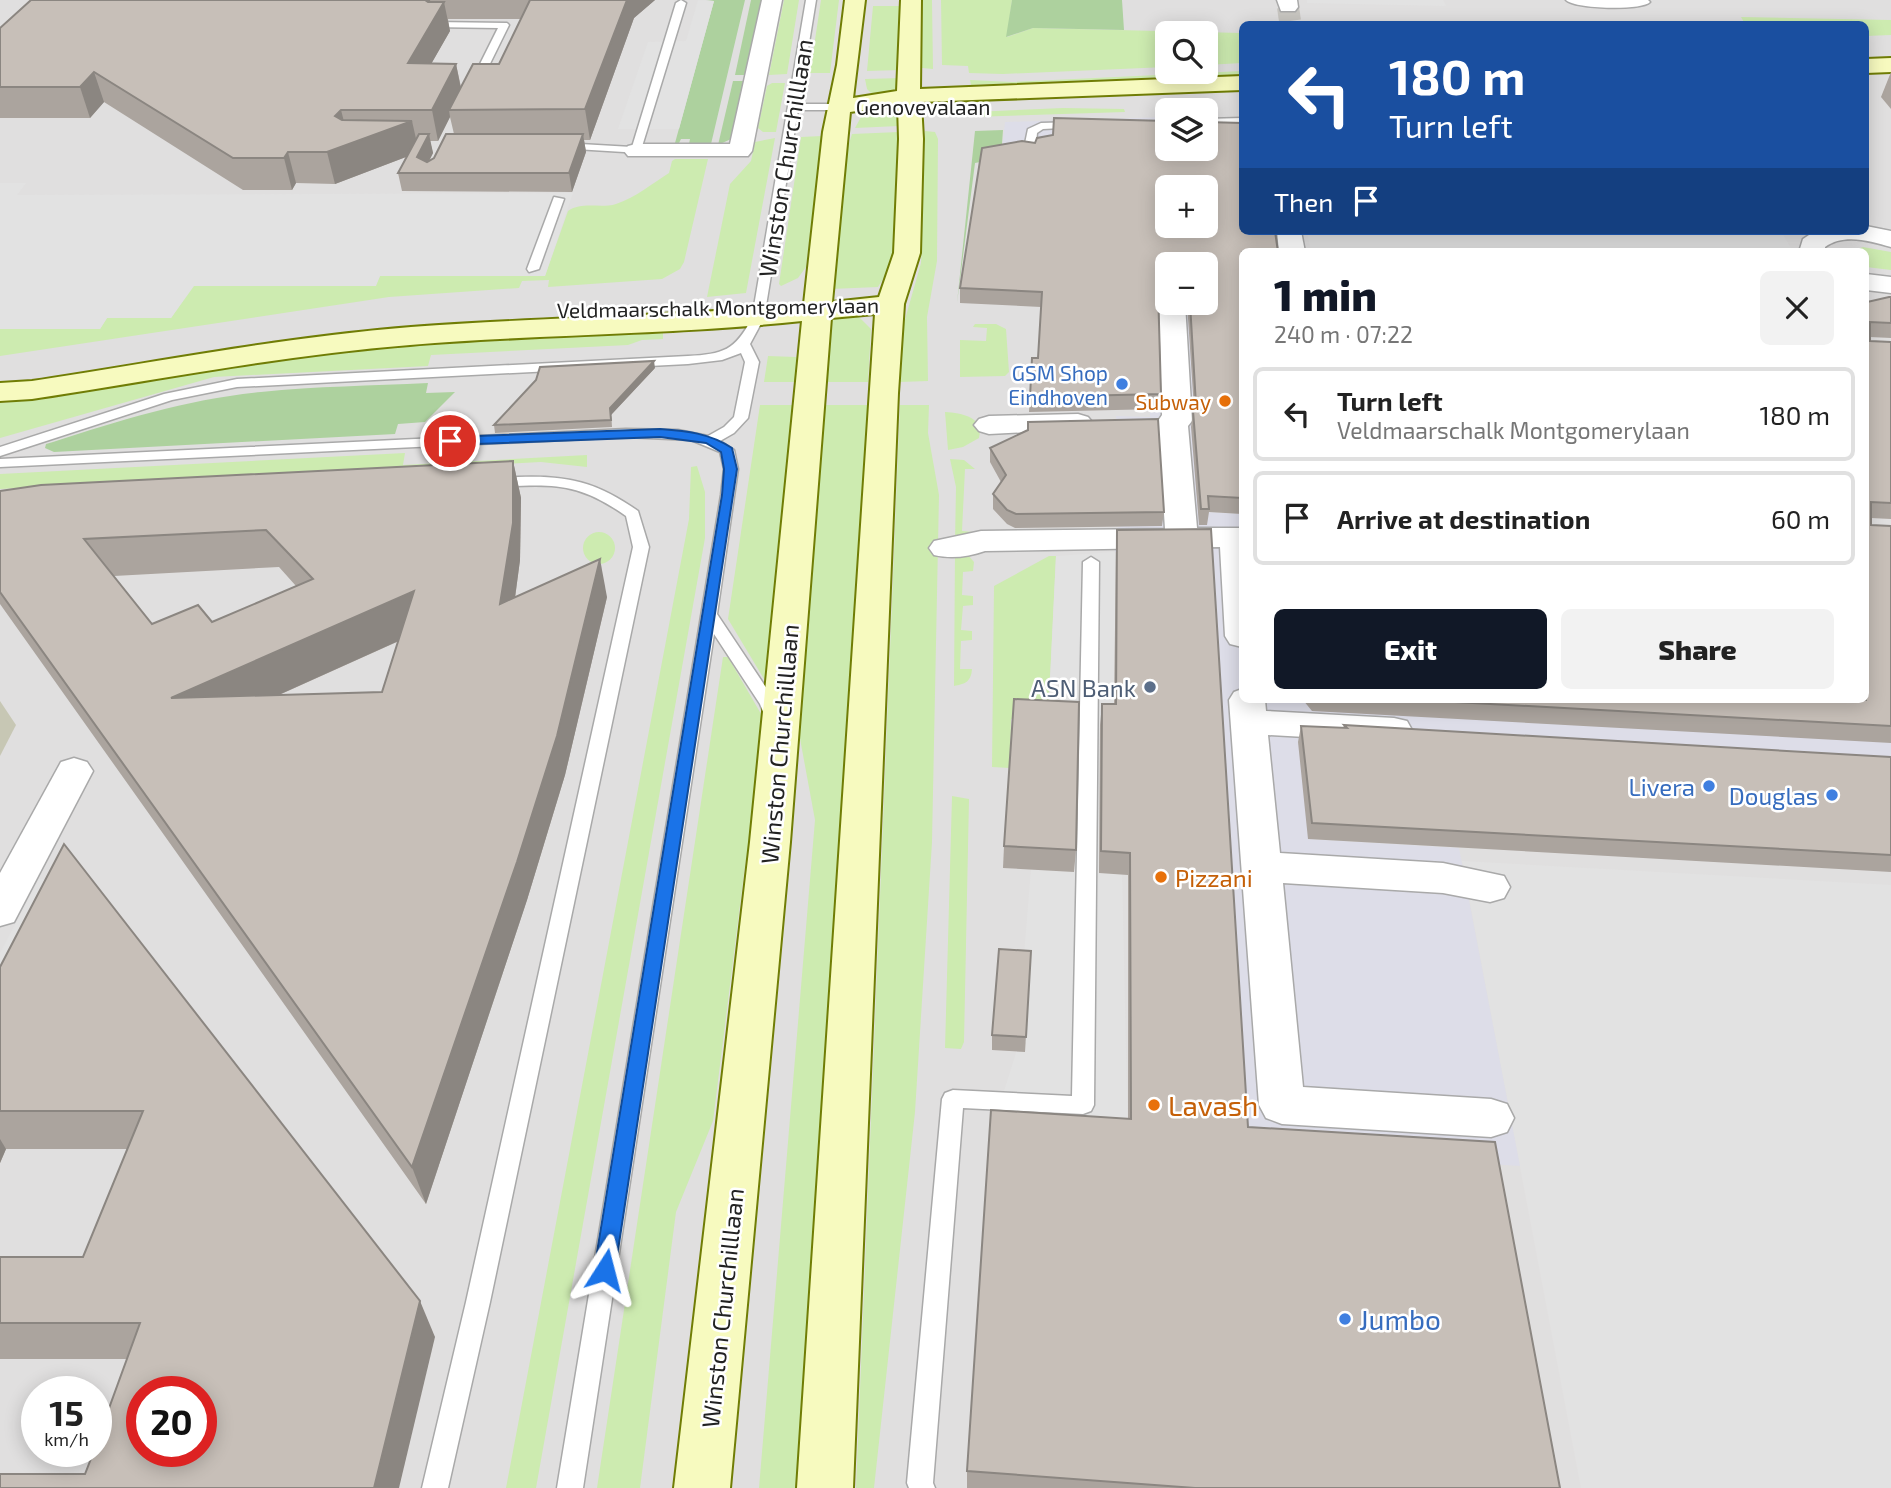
<!DOCTYPE html>
<meta charset="utf-8">
<style>
body{margin:0;font-family:"Exo 2",sans-serif;background:#f2f2f2;color:#222;height:100vh;display:flex;flex-direction:column;font-size:26px;white-space:nowrap}
*{box-sizing:border-box;margin:0}
p{font-size:23px;color:#767676}
.icon{flex:none;width:38px;height:38px;fill:none;stroke:currentColor;stroke-width:2;stroke-linecap:round;stroke-linejoin:round}
.map{position:relative;flex:1;overflow:hidden}
.drawer{position:absolute;left:1239px;top:248px;width:630px;height:455px;display:flex;flex-direction:column;background:#fff;border-radius:10px;box-shadow:0 4px 18px #0003}
.drawer>*{flex:none}
.banner{position:absolute;left:1239px;top:21px;width:630px;height:214px;border-radius:10px;box-shadow:0 4px 18px #0003;background:#1a4fa0;color:#fff;overflow:hidden}
.fabs{position:absolute;left:1155px;top:21px;display:grid;gap:14px}
.fabs a{display:grid;place-items:center;width:63px;height:63px;border-radius:10px;background:#fff;box-shadow:0 4px 18px #0003;font-size:35px}
.speed{position:absolute;left:21px;top:1376px;display:flex;gap:14px;font-size:35px;font-weight:700;text-align:center}
.speed>*{display:grid;place-content:center;width:91px;height:91px;border-radius:50%;background:#fff;box-shadow:0 4px 18px #0003;line-height:1}
.speed small{font-size:18px;font-weight:400}
.speed .limit{border:10px solid #d22;background:#fff;color:#111}
.pin{position:absolute;display:grid;place-items:center;width:60px;height:60px;color:#fff;margin:-30px;border:4px solid #fff;border-radius:50%;box-shadow:0 2px 7px #0007}
.me{position:absolute;width:77px;margin:-38px;rotate:9deg;stroke-linejoin:round;filter:drop-shadow(0 0 5px #0008)}
.turn{display:flex;align-items:center;gap:24px;height:147px;padding:0 35px;font-size:32px}
.turn .icon{width:91px;height:91px;stroke-width:2.5}
.turn b{display:block;font-size:49px;line-height:60px}
.then{display:flex;align-items:center;height:66px;padding:0 35px;background:#0003;gap:14px;font-size:26px}
.round{display:grid;place-items:center;flex:none;width:74px;height:74px;border-radius:10px;background:#f2f2f2}
.head{display:flex;align-items:center;justify-content:space-between;height:119px;padding:0 35px}
h1{font-size:42px;font-weight:800;line-height:52px;color:#111827}
.primary-button{display:flex;gap:14px;margin-top:auto;padding:14px 35px}
.primary-button a{flex:1;height:80px;border-radius:10px;background:#111827;color:#fff;font-size:28px;font-weight:800;line-height:80px;text-align:center}
.primary-button a+a{background:#f2f2f2;color:#222}
ul{padding:0;list-style:none}
li{display:flex;align-items:center;gap:21px;height:94px;margin:0 14px 10px;padding:0 21px;border:4px solid #e0e0e0;border-radius:10px}
li div{flex:1}
li b{display:block;font-size:26px}
li em{font-style:normal}
.map>svg:first-child{display:block}
.residential{fill:#e0dfdf;fill-rule:evenodd}
.construction{fill:#c7c7b4}
.grass{fill:#cdebb0}
.forest{fill:#add19e}
.parking{fill:#e2e2e2}
.plaza{fill:#dddde8}
.lines{fill:none;stroke-linecap:round;stroke-linejoin:round}
.street-tunnel{stroke:#c8c6c1;stroke-width:22;stroke-dasharray:22 11;stroke-linecap:butt}
.lane-casing{stroke:#a9a9a9;stroke-width:3}
.street-casing{stroke:#a9a9a9;stroke-width:3}
.secondary-casing{stroke:#707d05;stroke-width:4}
.lane{fill:#fff;fill-rule:evenodd}
.street{fill:#fff;fill-rule:evenodd}
.secondary{fill:#f7fabf;fill-rule:evenodd}
.wall{fill:#aba49e;fill-rule:evenodd}
.shaded-wall{fill:#8b8681}
.building{fill:#c7bfb8;stroke:#8b8681;stroke-width:2;fill-rule:evenodd}
.route{fill:#1a73e8;stroke:#114b97;stroke-width:2}
.shop-dot{fill:#3f7fe0;stroke:#fff;stroke-width:2.5}
.food-dot{fill:#e8710a;stroke:#fff;stroke-width:2.5}
.service-dot{fill:#5c6f8a;stroke:#fff;stroke-width:2.5}
.labels{text-anchor:middle;dominant-baseline:central;stroke-width:5;stroke-linejoin:round;paint-order:stroke}
.far-street-label{font-size:21px;fill:#222;stroke:#fff}
.far-shop-label{font-size:21px;fill:#366cbe;stroke:#fff;text-anchor:end}
.far-food-label{font-size:21px;fill:#c56008;stroke:#fff;text-anchor:end}
.street-label{font-size:24px;fill:#222;stroke:#fff}
.service-label{font-size:24px;fill:#4e5e75;stroke:#fff;text-anchor:end}
.shop-label{font-size:24px;fill:#366cbe;stroke:#fff;text-anchor:end}
.food-label{font-size:24px;fill:#c56008;stroke:#fff;text-anchor:start}
.near-food-label{font-size:28px;fill:#c56008;stroke:#fff;text-anchor:start}
.near-shop-label{font-size:28px;fill:#366cbe;stroke:#fff;text-anchor:start}
</style>
<div class="map">
<svg width="1891" height="1488" viewBox="0 0 1891 1488">
<rect width="100%" height="100%" fill="#f2efe9"/>
<!-- residential -->
<path class="residential" d="M0 0H1891V1488H0ZM1242 24H1866V231H1242ZM1167 33H1206V72H1167ZM1167 110H1206V149H1167ZM1167 187H1206V226H1167ZM1242 252H1866V700H1242ZM1167 264H1206V303H1167ZM37 1391H96V1451H37ZM142 1391H201V1451H142Z"/>
<!-- construction -->
<polygon class="construction" points="0,701 16,725 0,756"/>
<!-- grass -->
<g class="grass">
<polygon points="784,0 799,0 787,74 769,75"/>
<polygon points="821,0 839,0 830,73 810,73"/>
<polygon points="917,0 932,0 933,69 922,68 920,63"/>
<polygon points="941,0 1012,0 1007,37 1033,28 1242,33 1242,63 1206,65 1206,33 1167,33 1167,67 1003,74 969,73 968,66 942,65"/>
<polygon points="873,6 905,6 902,70 867,71"/>
<polygon points="1741,17 1891,20 1891,35 1866,36 1866,24 1745,24"/>
<polygon points="1242,71 1242,77 1215,75 971,85 970,80 1012,82"/>
<polygon points="902,78 899,93 872,94 867,89 865,79"/>
<polygon points="772,83 785,83 776,132 763,132 758,128 767,86"/>
<polygon points="1242,88 1242,91 971,102 971,98"/>
<polygon points="1063,108 1124,109 1125,112 972,117 973,112"/>
<polygon points="878,113 899,114 899,126 855,128 861,117"/>
<polygon points="925,131 935,132 938,139 937,261 927,317 928,381 900,382 904,323 921,263"/>
<polygon points="899,132 893,263 878,287 831,289 846,153 852,134"/>
<polygon points="822,136 806,267 798,278 781,286 779,284 801,137"/>
<polygon points="775,138 746,293 707,297 730,184 751,161 755,142"/>
<path d="M675 159H708L684 262 680 269 662 279 548 287 549 280 522 281 519 288 389 297 0 356V329H100L107 318H171L193 286H375L380 276H545L568 211C583 201 600 209 616 204 635 198 653 183 669 173L672 161Z"/>
<polygon points="1863,247 1891,252 1891,270 1866,267 1866,252 1850,252"/>
<polygon points="856,314 871,329 868,382 822,382 829,317"/>
<polygon points="975,324 996,324 1006,329 1009,372 1005,376 960,377 960,340 986,341 987,328 973,327"/>
<polygon points="663,331 663,339 642,340 628,345 431,355 428,366 214,377 0,438 0,403 36,400 277,360 413,343"/>
<polygon points="768,356 796,357 799,382 764,382"/>
<polygon points="760,405 799,405 767,684 728,619"/>
<polygon points="820,405 868,405 796,1488 759,1488 815,820 794,706"/>
<polygon points="900,405 929,405 928,433 939,495 932,842 915,1112 874,1488 856,1488"/>
<path d="M945 412C962 413 984 417 979 438L963 447 948 450Z"/>
<polygon points="405,453 403,465 587,455 587,467 541,462 0,489 0,474"/>
<polygon points="950,459 964,460 975,469 965,469 962,531 973,532 972,535 955,542 956,487"/>
<polygon points="697,466 705,492 705,538 536,1488 506,1488 689,519 691,467"/>
<circle cx="599" cy="548" r="16"/>
<path d="M955 552 967 554 974 562 973 571 963 572 962 595 973 596V605L963 606 961 630 972 631V640L961 641 960 669H972C971 682 965 684 954 686Z"/>
<polygon points="1049,556 1056,556 1048,721 1011,719 1010,768 992,767 994,586"/>
<polygon points="723,657 728,657 764,719 766,731 744,873 713,1121 676,1212 640,1488 597,1488"/>
<polygon points="952,796 969,799 964,1042 961,1049 945,1048"/>
</g>
<!-- forest -->
<g class="forest">
<polygon points="706,0 745,0 711,144 689,144 690,139 681,139 679,143 675,143 714,1"/>
<polygon points="751,0 762,0 745,75 735,75"/>
<polygon points="1012,0 1122,0 1124,30 1033,28 1006,37"/>
<polygon points="733,81 743,81 731,139 718,145"/>
<polygon points="1003,130 1001,158 975,163 957,303 975,131"/>
<path d="M428 383 426 393 455 392 425 422 398 424 395 434 54 452 45 448 46 444 53 442C121 420 189 399 261 392 316 386 372 386 428 383Z"/>
</g>
<!-- parking -->
<g class="parking">
<polygon points="698,0 714,1 679,129 618,129 648,42 686,41"/>
<polygon points="1307,0 1443,0 1446,6 1307,3"/>
<polygon points="0,183 26,183 17,195 573,193 545,276 380,276 376,286 194,286 171,318 107,318 100,329 0,329"/>
<polygon points="1307,231 1781,231 1793,252 1311,252"/>
<polygon points="1115,552 1128,1141 991,1132 1016,1053 1031,869 1048,721 1056,556"/>
<polygon points="1462,861 1891,885 1891,1488 1581,1488"/>
<polygon points="39,879 73,880 0,1023 0,953"/>
</g>
<!-- plaza -->
<g class="plaza">
<polygon points="1167,117 1167,134 1053,149 1001,159 1005,122"/>
<polygon points="1147,286 1167,287 1167,303 1194,303 1206,512 1242,514 1242,700 1307,700 1891,731 1891,773 1308,839 1459,848 1520,1166 1244,1148 1208,556 1115,552 1116,528 1126,525 1117,453 1116,416 1150,417"/>
</g>
<g class="lines">
<!-- street-tunnel -->
<polyline class="street-tunnel" points="1288,7 1290,21"/>
<!-- lane casing -->
<g class="lane-casing">
<g id="lane">
<polygon points="681,0 686,3 640,153 559,148 558,146 563,143 632,147 676,3"/>
<path d="M806 0H816L799 104H840L845 107 840 110H798L764 318 750 344 759 362 748 418 734 433 720 441 734 450 738 469 717 614 777 704 783 720 780 724H768L760 704 714 634 583 1488H557L721 495 724 469 720 452 691 440 626 437 0 467V459L626 429 678 430 708 436 724 427 734 417 745 362 741 353 722 360 688 364 237 387 172 400 0 456V447L164 394 237 379 688 356C723 354 735 351 752 318Z"/>
<polygon points="434,22 507,23 509,25 479,86 470,84 498,28 431,27 431,23"/>
<polygon points="1242,118 1242,124 1206,125 1206,119"/>
<polygon points="1076,122 1080,123 1080,127 1043,129 1037,133 1035,153 1029,156 1023,153 1028,129 1041,123"/>
<polygon points="554,197 564,199 539,269 529,272 527,269"/>
<path d="M518 477C568 475 597 482 638 511L649 547 490 1302 448 1488H422L466 1302 633 547 626 516C578 482 553 484 496 487L489 483 496 479Z"/>
<polygon points="1091,557 1099,562 1094,1105 1091,1111 1083,1114 963,1108 933,1483 935,1488 909,1488 907,1483 942,1099 945,1093 953,1090 1072,1096 1083,562"/>
</g>
</g>
<!-- street casing -->
<g class="street-casing">
<g id="street">
<polygon points="762,0 782,0 752,151 748,156 628,156 624,151 628,146 636,144 730,144"/>
<polygon points="1277,0 1297,0 1298,7 1295,11 1281,11"/>
<path d="M1566 0H1648L1650 2C1642 11 1574 9 1566 0Z"/>
<path d="M1866 226 1891 231V247C1870 241 1844 233 1825 247V252H1799L1803 239 1815 231H1866Z"/>
<polygon points="1277,231 1301,231 1305,252 1279,252"/>
<polygon points="1866,274 1891,277 1891,293 1866,290"/>
<path d="M1167 296V303H1185L1192 421 1188 426 1197 528H1242V647L1230 644 1225 636 1220 547 985 551C968 557 951 559 934 555L929 548 934 541 981 531 1165 529 1158 421 1162 415 1159 303Z"/>
<polygon points="1078,414 1088,417 1093,423 1088,429 989,434 979,431 974,425 979,419 989,416"/>
<polygon points="1242,689 1242,700 1265,700 1266,711 1394,718 1407,721 1412,730 1407,739 1394,742 1268,735 1280,853 1443,863 1504,876 1510,887 1504,898 1490,902 1443,893 1283,883 1303,1087 1491,1099 1507,1104 1514,1118 1507,1132 1491,1137 1282,1124 1266,1118 1259,1105 1229,700 1234,692"/>
<polygon points="74,758 87,762 93,771 14,922 0,926 0,873 61,762"/>
</g>
</g>
<!-- secondary casing -->
<g class="secondary-casing">
<g id="secondary">
<path d="M845 0H865L853 98 897 91 901 0H921L920 89 1242 76V90L921 102 923 139 920 253 904 304 898 393 853 1488H797L875 314 831 318 790 842 730 1488H674L750 842 802 321C672 335 541 334 410 345 284 355 158 380 32 399L0 401V383L32 381C158 362 284 337 411 327 542 317 673 317 804 304L823 132 837 65ZM898 105 899 139 894 253 879 297 832 302 850 112Z"/>
<polygon points="1891,58 1891,72 1866,73 1866,59"/>
</g>
</g>
<!-- lane -->
<use href="#lane" class="lane"/>
<!-- street -->
<use href="#street" class="street"/>
<!-- secondary -->
<use href="#secondary" class="secondary"/>
</g>
<!-- wall -->
<g class="wall">
<path d="M31 0H655L634 18 590 140H584L586 152 572 192 402 191 398 173 406 157 335 184 296 183 292 190H243L104 102 90 118H0V28ZM448 19H521L499 64 461 87 456 64H431L450 31ZM450 117 454 134 434 158 429 161 433 153 430 141H438Z"/>
<polygon points="1891,72 1891,109 1881,97"/>
<polygon points="1242,252 1242,514 1209,512 1207,525 1199,525 1191,427 1193,411 1194,409 1187,303 1206,303 1167,264 1167,294 1158,301 1161,394 1159,409 1029,412 1032,358 1038,358 1041,307 960,303 960,288"/>
<polygon points="1891,297 1891,338 1870,337 1870,341 1891,342 1891,519 1871,518 1871,525 1891,526 1891,743 1312,711 1303,700 1866,700 1866,306 1867,302"/>
<polygon points="655,368 611,415 612,427 495,433 494,425"/>
<polygon points="990,448 1164,512 1162,526 1015,528 1007,524 993,509 993,494 1001,482 990,462"/>
<path d="M513 461 521 498 520 560 515 598 607 597 565 775 527 900 426 1204 0 604V491ZM279 567 296 586 212 622 152 624 114 576ZM399 641 382 692 279 695Z"/>
<polygon points="1117,530 1248,1127 1560,1488 967,1488 967,1471 1128,1119 1128,875 1099,873 1100,725 1102,704 1114,704 1116,551"/>
<polygon points="1344,725 1891,757 1891,872 1308,839 1298,742 1301,726 1343,728"/>
<polygon points="1004,846 1076,850 1074,872 1003,868"/>
<polygon points="1031,951 1025,1052 992,1050 992,1035"/>
<polygon points="0,967 435,1337 85,1474 127,1359 0,1359 0,1257 83,1257 128,1149 6,1149 0,1163"/>
</g>
<!-- shaded-wall -->
<g class="shaded-wall">
<polygon points="422,0 430,0 434,19 444,2 450,31 414,94 408,63"/>
<polygon points="627,0 655,0 634,18 590,140 585,109"/>
<polygon points="456,64 462,94 449,110 450,117 438,141 432,110"/>
<polygon points="94,72 104,102 90,118 80,87"/>
<polygon points="341,110 349,141 412,121 419,152 335,184 327,152 335,116"/>
<polygon points="429,134 433,153 423,173 417,157"/>
<polygon points="583,134 586,152 572,192 569,173"/>
<polygon points="288,152 296,183 292,190 284,158"/>
<polygon points="1167,280 1167,293 1156,303 1158,288"/>
<polygon points="654,361 655,368 611,415 612,427 610,408"/>
<polygon points="513,461 521,498 520,560 509,642 500,604"/>
<polygon points="600,559 607,597 565,775 527,900 426,1204 412,1167"/>
<polygon points="414,591 425,629 187,736 171,698"/>
<polygon points="0,1139 6,1149 0,1163"/>
<polygon points="420,1301 435,1337 399,1488 374,1488"/>
</g>
<!-- building -->
<g class="building">
<polygon points="31,0 425,0 428,2 444,2 408,63 456,64 432,110 341,110 335,116 342,120 412,121 327,152 288,152 284,158 233,158 94,72 80,87 0,87 0,28"/>
<polygon points="530,0 627,0 585,109 449,110 473,64 499,64"/>
<path d="M1054 118 1167 121V149H1206V122L1242 123V231H1275L1278 252H1242V498L1208 496 1209 509H1201L1193 411 1196 405 1190 303H1206V264H1167V280L1158 288 1161 394 1030 397 1032 358H1038L1042 292 960 288 982 148 1022 141 1035 143 1037 138 1053 135ZM1167 187H1206V226H1167Z"/>
<polygon points="419,134 429,134 417,157 427,162 434,158 446,134 583,134 569,173 398,173"/>
<polygon points="1889,297 1891,297 1891,323 1870,322 1870,341 1891,342 1891,503 1871,502 1871,525 1891,526 1891,726 1419,700 1866,700 1866,319 1867,302"/>
<polygon points="654,361 610,408 611,420 494,425 536,380 540,367"/>
<polygon points="1158,419 1164,512 1016,514 1007,510 993,494 1006,475 990,448 1028,430 1028,422"/>
<path d="M513 461V523L500 604 600 559 557 736 517 862 412 1167 0 592V491L41 485ZM266 530 313 579 212 622 198 605 152 624 84 539ZM414 591 382 692 171 698Z"/>
<polygon points="1211,529 1248,1127 1495,1142 1560,1488 1195,1488 967,1471 991,1110 1131,1119 1130,853 1101,851 1102,704 1116,704 1117,530"/>
<polygon points="1014,699 1079,702 1076,850 1004,846"/>
<polygon points="1344,725 1891,757 1891,855 1312,823 1301,726 1347,728"/>
<path d="M64 844 420 1301 374 1488H0V1474H85L94 1451H96V1444L140 1323H0V1257H83L143 1111H0V967ZM142 1391H201V1451H142Z"/>
<polygon points="999,949 1031,951 1026,1037 992,1035"/>
</g>
<!-- route -->
<path class="route" d="M660 429C687 431 709 433 732 448L737 469 615 1270 612 1277 605 1280 597 1277 594 1270 722 495 724 469 721 452 706 443 660 437 450 445 444 441 450 437Z"/>
<!-- markers -->
<g class="shop-dot">
<circle cx="1122" cy="384" r="7"/>
<circle cx="1709" cy="786" r="7"/>
<circle cx="1832" cy="795" r="7"/>
<circle cx="1345" cy="1319" r="7"/>
</g>
<g class="food-dot">
<circle cx="1225" cy="401" r="7"/>
<circle cx="1161" cy="877" r="7"/>
<circle cx="1154" cy="1105" r="7"/>
</g>
<circle class="service-dot" cx="1150" cy="687" r="7"/>
<g class="labels">
<!-- far-street labels -->
<g class="far-street-label">
<text x="923" y="106">Genovevalaan</text>
<text transform="translate(718 307) rotate(-1)">Veldmaarschalk Montgomerylaan</text>
</g>
<!-- far-shop labels -->
<g class="far-shop-label">
<text x="1108" y="372">GSM Shop<tspan x="1108" dy="24">Eindhoven</tspan></text>
</g>
<!-- far-food labels -->
<g class="far-food-label">
<text x="1211" y="401">Subway</text>
</g>
<!-- street labels -->
<g class="street-label">
<text transform="translate(785 158) rotate(-81)">Winston Churchilllaan</text>
<text transform="translate(779 744) rotate(-85)">Winston Churchilllaan</text>
<text transform="translate(722 1308) rotate(-84)">Winston Churchilllaan</text>
</g>
<!-- service labels -->
<g class="service-label">
<text x="1136" y="687">ASN Bank</text>
</g>
<!-- shop labels -->
<g class="shop-label">
<text x="1695" y="786">Livera</text>
<text x="1818" y="795">Douglas</text>
</g>
<!-- food labels -->
<g class="food-label">
<text x="1175" y="877">Pizzani</text>
</g>
<!-- near-food labels -->
<g class="near-food-label">
<text x="1168" y="1105">Lavash</text>
</g>
<!-- near-shop labels -->
<g class="near-shop-label">
<text x="1359" y="1319">Jumbo</text>
</g>
</g>
</svg>
<div class="fabs">
<a><svg class="icon" aria-label="search" viewBox="0 0 24 24"><circle cx="10" cy="10" r="6"/><path d="M15 15l6 6"/></svg></a>
<a><svg class="icon" aria-label="layers" viewBox="0 0 24 24"><path d="M12 4l9 5-9 5-9-5zM3 14l9 5 9-5"/></svg></a>
<a>+</a>
<a>−</a>
</div>
<div class="speed"><div>15<small>km/h</small></div><div class="limit">20</div></div>
<div class="pin" style="left:450px;top:441px;background:#d93025"><svg class="icon" aria-label="arrive" viewBox="0 0 24 24"><path d="M6 21V4h12l-3 4 3 4H6"/></svg></div>
<svg class="me" style="left:605px;top:1270px" viewBox="-20 -20 40 40"><path d="M0-17L14 15 0 8-14 15z" fill="#1a73e8" stroke="#fff" stroke-width="4"/></svg>
<div class="banner">
<div class="turn"><svg class="icon" aria-label="left" viewBox="0 0 24 24"><path d="M17 20v-9H6M10 6l-5 5 5 5"/></svg><div><b>180 m</b>Turn left</div></div>
<div class="then">Then<svg class="icon" aria-label="arrive" viewBox="0 0 24 24"><path d="M6 21V4h12l-3 4 3 4H6"/></svg></div>
</div>
<section class="drawer">
<div class="head"><div><h1>1 min</h1><p>240 m · 07:22</p></div><a class="round"><svg class="icon" aria-label="close" viewBox="0 0 24 24"><path d="M6 6l12 12M18 6L6 18"/></svg></a></div>
<ul>
<li><svg class="icon" aria-label="left" viewBox="0 0 24 24"><path d="M17 20v-9H6M10 6l-5 5 5 5"/></svg><div><b>Turn left</b><p>Veldmaarschalk Montgomerylaan</p></div><em>180 m</em></li>
<li><svg class="icon" aria-label="arrive" viewBox="0 0 24 24"><path d="M6 21V4h12l-3 4 3 4H6"/></svg><div><b>Arrive at destination</b></div><em>60 m</em></li>
</ul>
<div class="primary-button"><a>Exit</a><a>Share</a></div>
</section>
</div>
